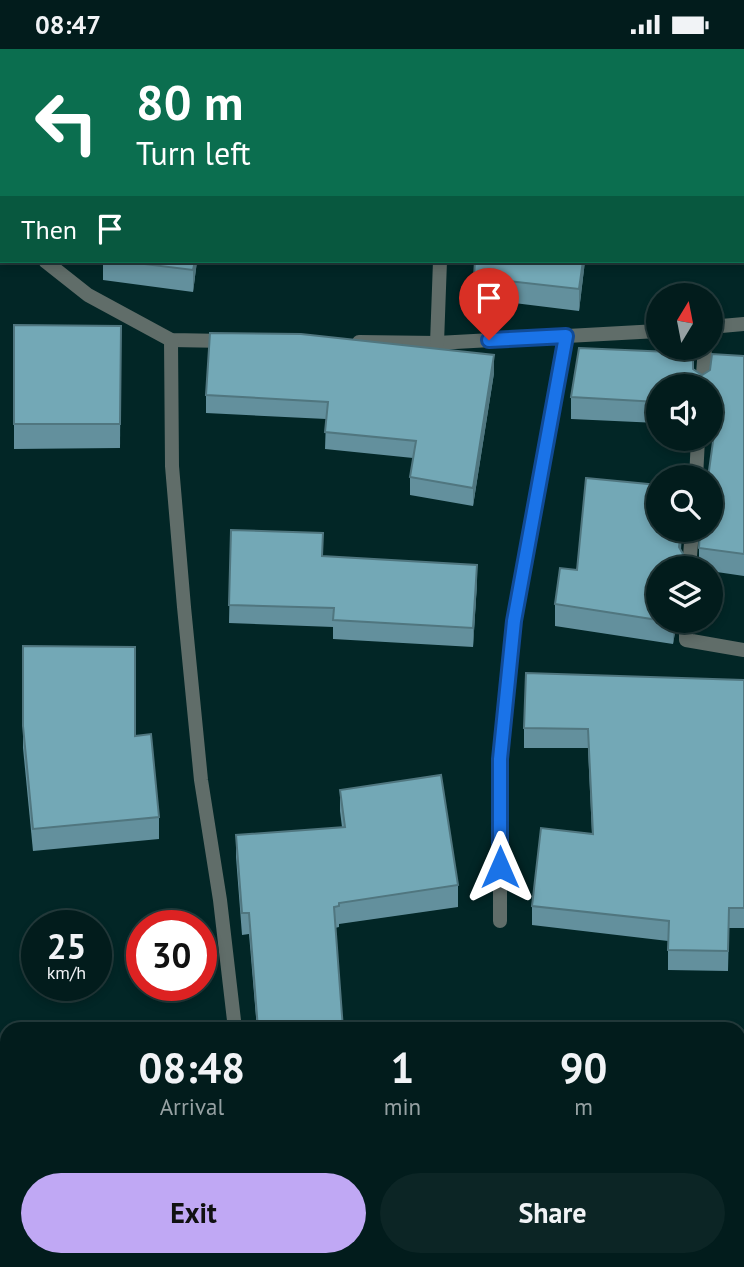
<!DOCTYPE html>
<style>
body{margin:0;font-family:"PT Sans",sans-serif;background:#0c2525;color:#f1f3f6;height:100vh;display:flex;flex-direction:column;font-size:26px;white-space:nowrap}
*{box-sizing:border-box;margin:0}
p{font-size:23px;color:#96a1a3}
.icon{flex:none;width:38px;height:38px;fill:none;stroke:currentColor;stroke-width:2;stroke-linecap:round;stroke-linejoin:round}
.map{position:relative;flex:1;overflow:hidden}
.drawer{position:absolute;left:0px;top:973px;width:746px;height:245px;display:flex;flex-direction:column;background:#021c1c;border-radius:21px 21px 0 0;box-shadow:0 4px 10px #0003,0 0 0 2px #233a3b}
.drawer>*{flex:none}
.hud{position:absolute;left:0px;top:0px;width:746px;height:214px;box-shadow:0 4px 10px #0003,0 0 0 2px #233a3b;background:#0b6e4f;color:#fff;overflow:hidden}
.needle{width:46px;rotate:10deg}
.fabs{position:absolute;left:646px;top:234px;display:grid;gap:14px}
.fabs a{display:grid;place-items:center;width:77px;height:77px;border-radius:50%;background:#021c1c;box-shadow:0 4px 10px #0003,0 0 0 2px #233a3b;font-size:35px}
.speed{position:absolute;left:21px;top:861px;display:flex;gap:14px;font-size:35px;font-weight:700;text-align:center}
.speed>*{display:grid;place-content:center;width:91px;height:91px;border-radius:50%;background:#021c1c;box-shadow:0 4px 10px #0003,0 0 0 2px #233a3b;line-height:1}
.speed small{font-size:18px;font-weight:400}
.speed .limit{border:10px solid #d22;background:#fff;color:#111}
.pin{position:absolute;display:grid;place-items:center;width:60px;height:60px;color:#fff;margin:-72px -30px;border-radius:50% 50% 50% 0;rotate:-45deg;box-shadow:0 0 7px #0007}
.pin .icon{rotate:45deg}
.me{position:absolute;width:77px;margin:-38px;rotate:0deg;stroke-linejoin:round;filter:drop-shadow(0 0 5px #0008)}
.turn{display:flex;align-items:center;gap:24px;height:147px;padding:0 21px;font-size:32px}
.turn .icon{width:91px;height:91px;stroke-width:2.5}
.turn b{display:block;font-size:49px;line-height:60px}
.then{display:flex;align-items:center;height:66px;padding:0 21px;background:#0003;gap:14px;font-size:26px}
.eta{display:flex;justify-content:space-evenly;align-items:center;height:119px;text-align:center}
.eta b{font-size:42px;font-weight:600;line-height:49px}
.action{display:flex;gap:14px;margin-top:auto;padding:14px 21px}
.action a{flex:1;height:80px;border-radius:42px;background:#c0a8f4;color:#111;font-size:28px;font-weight:600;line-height:80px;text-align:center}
.action a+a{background:#0c2525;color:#f1f3f6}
.status{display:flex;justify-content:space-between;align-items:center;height:49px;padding:0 35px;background:#021c1c;direction:ltr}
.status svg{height:19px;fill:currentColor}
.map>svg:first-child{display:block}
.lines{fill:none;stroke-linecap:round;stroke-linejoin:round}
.stream{stroke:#173f56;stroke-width:14}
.minor{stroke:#606d69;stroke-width:14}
.wall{fill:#63909d}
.shaded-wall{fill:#50767f}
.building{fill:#73a8b6;stroke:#50767f;stroke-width:2}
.route-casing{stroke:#114b97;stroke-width:18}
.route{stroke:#1a73e8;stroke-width:12}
</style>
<div class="status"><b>08:47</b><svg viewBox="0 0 49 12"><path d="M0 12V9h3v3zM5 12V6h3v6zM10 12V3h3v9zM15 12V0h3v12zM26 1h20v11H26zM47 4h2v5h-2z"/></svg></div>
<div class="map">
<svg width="744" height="1218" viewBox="0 0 744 1218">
<rect width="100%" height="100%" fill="#022626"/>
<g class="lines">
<!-- stream -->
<polyline class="stream" points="333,1211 342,1218"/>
<!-- minor -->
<g class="minor">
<polyline points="0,183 2,184"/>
<polyline points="45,212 88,246 171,291 226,292"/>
<polyline points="710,278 744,275"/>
<polyline points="171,291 172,417 184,558 201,731 220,851 235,980"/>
<polyline points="359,293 437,294 658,282"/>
<polyline points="437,294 440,212"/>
<polyline points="702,338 705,299"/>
<polyline points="696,429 698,390"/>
<polyline points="689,520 692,481"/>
<polyline points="686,572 686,591 744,601"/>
<polyline points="500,872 500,710 514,572 566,287"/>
<polyline points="0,1195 7,1195"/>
<polyline points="295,1211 308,1218"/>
</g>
</g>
<!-- wall -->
<g class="wall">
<polygon points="0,0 142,0 141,2 2,2 2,135 0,134"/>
<polygon points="103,212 197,212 193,243 103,231"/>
<polygon points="475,212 585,212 579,262 474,249 474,228"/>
<polygon points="14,276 121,277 120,399 14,400"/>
<polygon points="744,307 744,527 710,522 710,520 699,520 699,499 715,377 710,377 710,338 658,338 658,374 571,370 571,348 693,320 702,326"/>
<polygon points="494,324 473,457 410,446 410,428 413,409 325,400 326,370 206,364 206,346"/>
<polygon points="231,481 323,507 477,534 473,598 333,590 333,578 229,574"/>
<polygon points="658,481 682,481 681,501 683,520 658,520 658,572 677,572 673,595 555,577 555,555 577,521"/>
<polygon points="23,597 135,687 159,768 159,790 33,802 23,699"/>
<polygon points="744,631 744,879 729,879 728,922 668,921 668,892 532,876 532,857 592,785 588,699 524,699 524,679"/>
<polygon points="340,741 458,836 458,858 339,875 339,878 335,879 343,980 257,980 249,885 242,886 236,808 236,786 342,778 340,762"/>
<polygon points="738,981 744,982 744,1113 738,1112"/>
<polygon points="0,1009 7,1047 7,1118 0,1119"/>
<polygon points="392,1211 425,1211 423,1218 404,1218"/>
</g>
<!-- shaded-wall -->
<g class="shaded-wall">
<polygon points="195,212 197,212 193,243 193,221"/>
<polygon points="583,212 585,212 579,262 579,240"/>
<polygon points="494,306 494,324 473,457 473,439"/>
<polygon points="681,481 682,481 679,519 679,498"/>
<polygon points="477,516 477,534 473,598 473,579"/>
<polygon points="674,572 677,572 673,595"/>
<polygon points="421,1211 425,1211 423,1218 421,1218"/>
</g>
<!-- building -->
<g class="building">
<polygon points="0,0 134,0 133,2 2,2 2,113 0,112"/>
<polygon points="402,0 744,0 744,8 744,2 402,2"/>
<polygon points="120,212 195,212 193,221"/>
<polygon points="475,212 583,212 579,240 474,228"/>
<polygon points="14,276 121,277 120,375 14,375"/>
<polygon points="210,284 301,285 494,306 473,439 410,428 416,392 325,383 328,353 206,346"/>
<polygon points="579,299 693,304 693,320 702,326 710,321 712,305 744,307 744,505 699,499 700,481 710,481 710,429 708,429 718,356 710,355 710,338 658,338 658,353 571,348"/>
<polygon points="586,429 658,436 658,481 681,481 679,498 683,505 681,520 658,520 658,571 555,555 560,519 577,521"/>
<polygon points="231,481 323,484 322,507 477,516 473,579 333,571 334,559 229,556"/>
<polygon points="23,597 135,598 135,687 151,685 159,768 33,780 23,677"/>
<polygon points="526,624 744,631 744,859 729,859 728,902 668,901 669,872 532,857 541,779 593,785 588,680 524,679"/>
<polygon points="441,726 458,836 339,854 339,857 334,858 343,980 258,980 249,864 242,864 236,786 345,778 340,741"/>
<polygon points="632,974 679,980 631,980"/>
<polygon points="738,981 744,982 744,1092 738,1091"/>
<polygon points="0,1009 7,1047 7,1093 0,1095"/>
<polygon points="738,1198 744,1200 744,1218 720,1218 723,1211 738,1211"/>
<polygon points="85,1211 260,1211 271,1218 84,1218"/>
</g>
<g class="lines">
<!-- route casing -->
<g class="route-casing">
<polyline id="route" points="489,291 566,287 514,572 500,710 500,818"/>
</g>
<!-- route -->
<use href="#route" class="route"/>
</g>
</svg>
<div class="fabs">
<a><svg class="needle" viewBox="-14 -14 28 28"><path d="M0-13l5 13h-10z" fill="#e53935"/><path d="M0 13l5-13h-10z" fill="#96a1a3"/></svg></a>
<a><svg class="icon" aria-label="sound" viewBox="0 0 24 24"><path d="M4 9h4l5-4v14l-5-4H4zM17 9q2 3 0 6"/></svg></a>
<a><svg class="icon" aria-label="search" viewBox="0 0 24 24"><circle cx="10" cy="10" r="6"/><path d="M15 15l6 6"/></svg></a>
<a><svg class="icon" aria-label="layers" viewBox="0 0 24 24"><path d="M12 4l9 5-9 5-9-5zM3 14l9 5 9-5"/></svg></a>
</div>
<div class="speed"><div>25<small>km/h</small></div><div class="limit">30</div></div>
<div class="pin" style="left:489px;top:291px;background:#d93025"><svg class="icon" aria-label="arrive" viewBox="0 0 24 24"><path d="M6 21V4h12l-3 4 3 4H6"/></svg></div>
<svg class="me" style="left:500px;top:818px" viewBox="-20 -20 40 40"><path d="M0-17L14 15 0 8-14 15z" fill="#1a73e8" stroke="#fff" stroke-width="4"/></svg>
<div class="hud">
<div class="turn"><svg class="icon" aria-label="left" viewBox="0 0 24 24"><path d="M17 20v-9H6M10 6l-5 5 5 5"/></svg><div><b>80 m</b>Turn left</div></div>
<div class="then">Then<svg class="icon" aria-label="arrive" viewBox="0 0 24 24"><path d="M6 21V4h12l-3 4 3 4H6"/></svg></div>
</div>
<section class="drawer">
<div class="eta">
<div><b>08:48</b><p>Arrival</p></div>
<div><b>1</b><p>min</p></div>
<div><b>90</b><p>m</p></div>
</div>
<div class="action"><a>Exit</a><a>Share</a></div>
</section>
</div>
